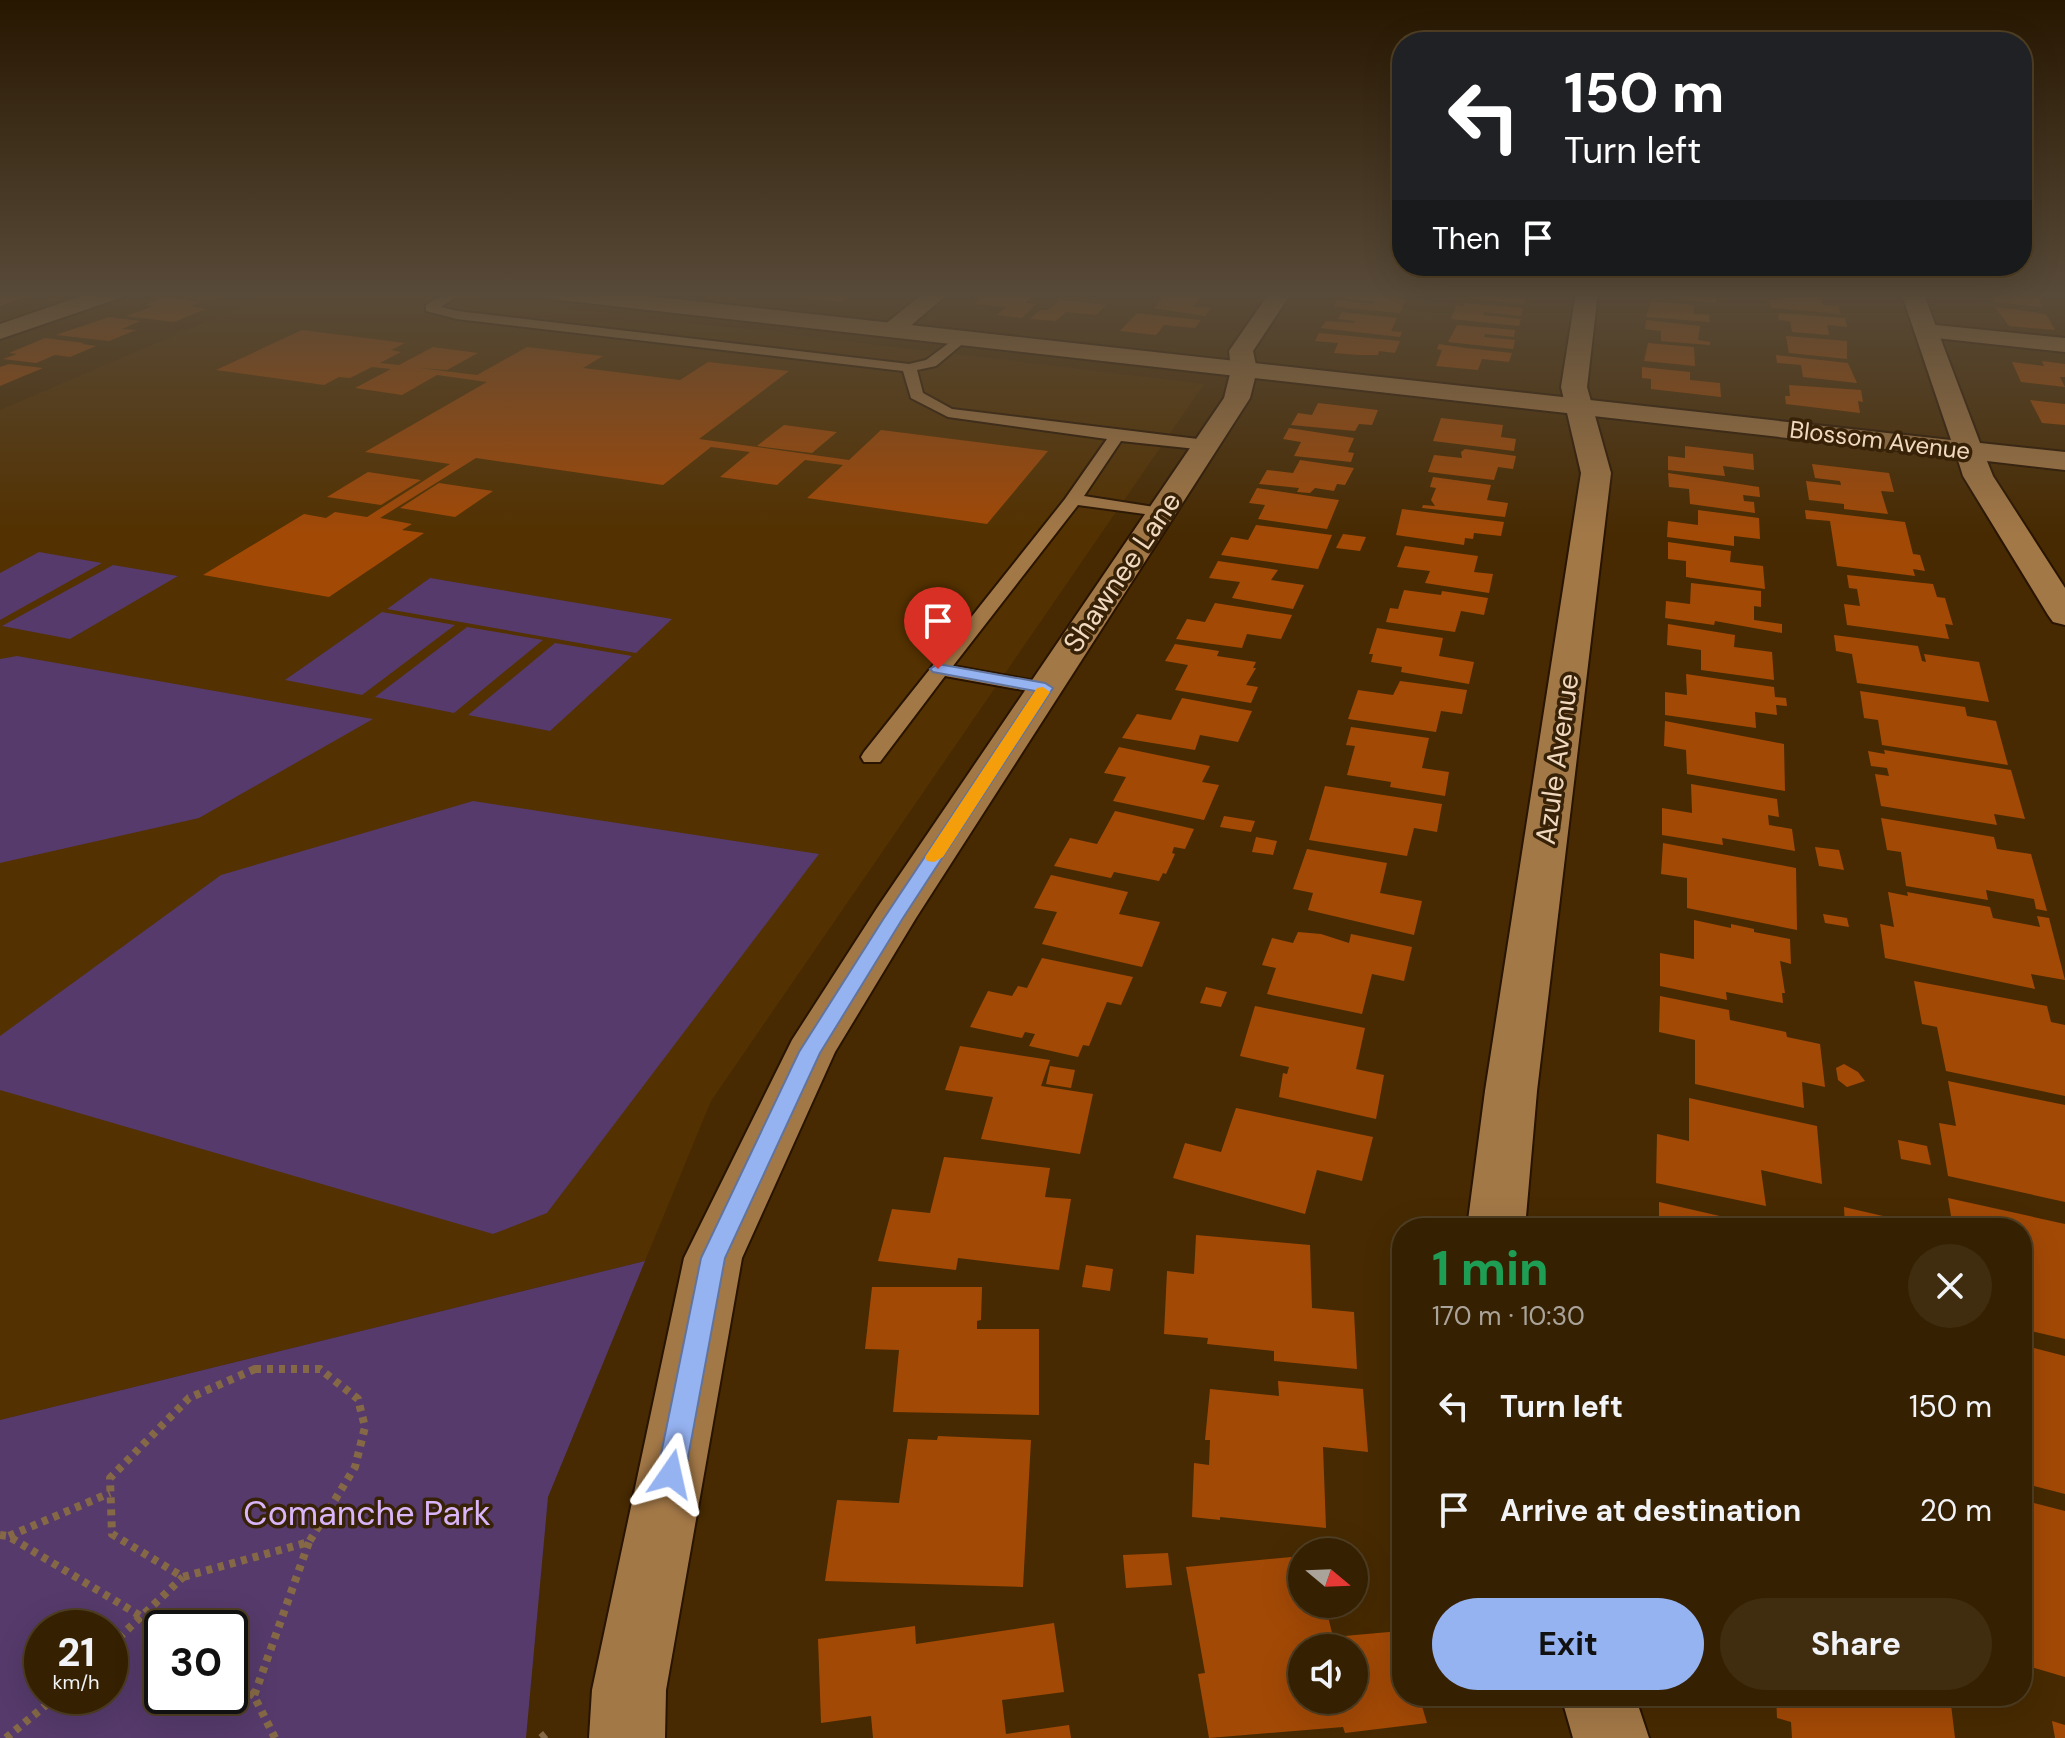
<!DOCTYPE html>
<meta charset="utf-8">
<style>
body{margin:0;font-family:"DM Sans",sans-serif;background:#402d10;color:#f1f3f6;height:100vh;display:flex;flex-direction:column;font-size:30px;white-space:nowrap}
*{box-sizing:border-box;margin:0}
p{font-size:26px;color:#aaa399}
.icon{flex:none;width:44px;height:44px;fill:none;stroke:currentColor;stroke-width:2;stroke-linecap:round;stroke-linejoin:round}
.map{position:relative;flex:1;overflow:hidden}
.sheet{position:absolute;left:1392px;top:1218px;width:640px;height:488px;display:flex;flex-direction:column;background:#352001;border-radius:32px;box-shadow:0 8px 32px #0002,0 0 0 2px #4f3e23}
.sheet>*{flex:none}
.banner{position:absolute;left:1392px;top:32px;width:640px;height:244px;border-radius:32px;box-shadow:0 8px 32px #0002,0 0 0 2px #4f3e23;background:#202124;color:#fff;overflow:hidden}
.needle{width:52px;rotate:109deg}
.fabs{position:absolute;left:1288px;top:1538px;display:grid;gap:16px}
.fabs a{display:grid;place-items:center;width:80px;height:80px;border-radius:50%;background:#352001;box-shadow:0 8px 32px #0002,0 0 0 2px #4f3e23;font-size:40px}
.speed{position:absolute;left:24px;top:1610px;display:flex;gap:16px;font-size:40px;font-weight:700;text-align:center}
.speed>*{display:grid;place-content:center;width:104px;height:104px;border-radius:50%;background:#352001;box-shadow:0 8px 32px #0002,0 0 0 2px #4f3e23;line-height:1}
.speed small{font-size:20px;font-weight:400}
.speed .limit{border:4px solid #111;border-radius:12px;background:#fff;color:#111}
.pin{position:absolute;display:grid;place-items:center;width:68px;height:68px;color:#fff;margin:-82px -34px;border-radius:50% 50% 50% 0;rotate:-45deg;box-shadow:0 0 8px #0007}
.pin .icon{rotate:45deg}
.me{position:absolute;width:88px;margin:-44px;rotate:11deg;stroke-linejoin:round;filter:drop-shadow(0 0 6px #0008)}
.turn{display:flex;align-items:center;gap:28px;height:168px;padding:0 40px;font-size:36px}
.turn .icon{width:104px;height:104px;stroke-width:2.5}
.turn b{display:block;font-size:56px;line-height:68px}
.then{display:flex;align-items:center;height:76px;padding:0 40px;background:#0003;gap:16px;font-size:30px}
.round{display:grid;place-items:center;flex:none;width:84px;height:84px;border-radius:42px;background:#402d10}
.head{display:flex;align-items:center;justify-content:space-between;height:136px;padding:0 40px}
h1{font-size:48px;font-weight:700;line-height:60px;color:#1e9e55}
.action{display:flex;gap:16px;margin-top:auto;padding:16px 40px}
.action a{flex:1;height:92px;border-radius:48px;background:#95b2f1;color:#111;font-size:32px;font-weight:700;line-height:92px;text-align:center}
.action a+a{background:#402d10;color:#f1f3f6}
ul{padding:0;list-style:none}
li{display:flex;align-items:center;gap:24px;height:104px;padding:0 40px}
li div{flex:1}
li b{display:block;font-size:30px}
li em{font-style:normal}
.map>svg:first-child{display:block}
.built{fill:#533100}
.green{fill:#553a6b;fill-rule:evenodd}
.building{fill:#a34906;fill-rule:evenodd}
.lines{fill:none;stroke-linecap:round;stroke-linejoin:round}
.service-casing{stroke:#281400;stroke-width:4}
.minor-casing{stroke:#281400;stroke-width:4}
.tertiary-casing{stroke:#281400;stroke-width:4}
.path{stroke:#856946;stroke-width:8;stroke-dasharray:6 6;stroke-linecap:butt}
.service{fill:#a37847;fill-rule:evenodd}
.minor{fill:#a37847;fill-rule:evenodd}
.tertiary{fill:#a37847;fill-rule:evenodd}
.route{fill:#95b2f1;stroke:#61749d;stroke-width:2}
.slow{fill:#f59e0b}
.labels{text-anchor:middle;dominant-baseline:central;stroke-width:7;stroke-linejoin:round;paint-order:stroke}
.far-street-label{font-size:24px;fill:#f1d9c0;stroke:#382207}
.street-label{font-size:28px;fill:#f1d9c0;stroke:#382207}
.near-park-label{font-size:34px;fill:#d9b5f9;stroke:#382207}
</style>
<div class="map">
<svg width="2065" height="1738" viewBox="0 0 2065 1738">
<rect width="100%" height="100%" fill="#472a01"/>
<!-- built -->
<polygon class="built" points="276,292 432,292 1204,384 711,1101 645,1261 0,1420 0,410"/>
<!-- green -->
<g class="green">
<polygon points="39,552 102,563 0,620 0,573"/>
<polygon points="113,565 178,576 70,639 2,626"/>
<polygon points="430,578 672,619 636,653 387,609"/>
<polygon points="382,612 455,625 362,695 285,680"/>
<polygon points="467,627 543,640 454,713 375,697"/>
<polygon points="555,643 632,656 550,731 468,715"/>
<polygon points="17,656 373,719 199,818 0,863 0,659"/>
<polygon points="473,801 819,854 547,1213 493,1234 0,1090 0,1036 221,875"/>
<path d="M645 1261 548 1497 526 1738H0V1420ZM42 1628H110V1696H42ZM162 1628H230V1696H162Z"/>
</g>
<!-- building -->
<g class="building">
<polygon points="0,292 28,296 0,306"/>
<polygon points="180,292 226,292 208,300 171,295"/>
<polygon points="815,292 854,292 841,302 807,298"/>
<polygon points="1343,292 1399,296 1398,299 1406,300 1400,313 1334,307 1337,300 1373,304 1374,301 1340,298"/>
<polygon points="1458,292 1491,292 1526,296 1524,304 1467,298 1468,295"/>
<polygon points="1657,292 1716,293 1716,303 1656,297"/>
<polygon points="1776,292 1821,296 1823,305 1838,306 1841,314 1771,308 1770,299 1780,300"/>
<polygon points="1993,292 2035,292 2043,307 1994,302"/>
<polygon points="987,293 1031,297 1025,303 1036,304 1022,318 997,315 1006,307 974,304"/>
<polygon points="1167,294 1201,297 1193,307 1211,308 1205,316 1154,308"/>
<polygon points="165,297 201,302 190,306 206,309 174,322 126,316 154,306 145,305"/>
<polygon points="1060,300 1106,305 1096,315 1066,312 1056,321 1030,319 1040,310 1048,310"/>
<polygon points="1651,301 1694,305 1694,314 1709,315 1710,322 1646,317"/>
<polygon points="1465,303 1523,308 1521,316 1484,312 1483,315 1521,319 1519,326 1451,319 1456,305 1464,306"/>
<polygon points="1995,307 2046,314 2055,330 2009,326"/>
<polygon points="1342,312 1397,318 1391,331 1402,332 1400,337 1321,328 1326,321 1354,323 1355,321 1338,319"/>
<polygon points="1137,313 1171,317 1201,320 1195,328 1164,325 1156,335 1120,331"/>
<polygon points="1778,313 1845,318 1847,327 1827,325 1829,335 1792,332 1790,321 1779,320"/>
<polygon points="109,317 140,321 122,329 136,330 109,341 56,335"/>
<polygon points="1646,320 1700,326 1698,340 1710,342 1710,345 1661,341 1661,331 1645,329"/>
<polygon points="1457,325 1515,330 1514,337 1485,334 1484,337 1515,340 1513,349 1448,342"/>
<polygon points="302,330 405,343 391,350 401,352 380,363 399,365 433,347 478,353 447,370 419,368 477,375 527,347 603,356 583,368 680,380 708,362 789,371 699,439 849,460 881,430 1048,451 987,524 807,498 843,465 805,460 777,485 720,477 750,452 711,447 663,485 476,458 380,518 412,524 402,530 424,533 329,597 203,575 304,514 326,518 335,512 367,517 450,464 365,452 487,382 437,375 402,395 355,388 391,369 372,367 350,378 339,377 324,385 216,370"/>
<polygon points="1319,333 1400,341 1395,353 1379,351 1378,355 1359,355 1334,353 1338,343 1315,341"/>
<polygon points="1786,336 1847,341 1847,359 1789,353"/>
<polygon points="45,338 84,343 82,344 96,346 70,357 55,355 36,363 3,359 17,354 9,353"/>
<polygon points="1648,343 1694,347 1695,366 1644,361"/>
<polygon points="1439,344 1466,348 1512,353 1509,362 1482,359 1478,370 1436,366 1442,350 1437,349"/>
<polygon points="1776,355 1848,363 1857,383 1803,377 1801,365 1777,363"/>
<polygon points="2042,361 2065,364 2065,377 2060,377 2065,387 2021,382 2012,362 2044,366"/>
<polygon points="9,364 43,368 0,386 0,367"/>
<polygon points="1642,367 1690,372 1690,380 1720,383 1721,397 1651,389 1651,379 1642,378"/>
<polygon points="1789,385 1861,390 1863,402 1858,401 1860,413 1786,404 1785,396 1790,396"/>
<polygon points="2030,400 2065,404 2065,425 2042,423"/>
<polygon points="1318,403 1378,410 1372,425 1359,424 1355,431 1291,425 1298,413 1312,415"/>
<polygon points="1441,418 1503,425 1501,437 1516,439 1514,451 1433,441"/>
<polygon points="784,425 837,432 812,453 757,446"/>
<polygon points="1289,428 1354,438 1348,452 1354,453 1351,462 1294,456 1301,442 1283,439"/>
<polygon points="1685,446 1753,454 1754,470 1723,466 1725,476 1668,470 1668,456 1685,458"/>
<polygon points="1465,449 1516,456 1513,469 1498,467 1494,480 1428,472 1434,455 1462,458 1461,452"/>
<polygon points="1300,460 1354,468 1345,485 1337,484 1334,491 1315,488 1310,493 1297,492 1299,488 1259,484 1267,470 1293,473"/>
<polygon points="1812,464 1889,473 1894,492 1881,491 1888,514 1844,509 1844,504 1809,500 1806,481 1841,485 1840,481 1815,478"/>
<polygon points="368,472 421,480 381,505 327,497"/>
<polygon points="1668,473 1759,487 1760,497 1743,495 1744,501 1754,502 1755,513 1690,504 1689,489 1669,487"/>
<polygon points="1433,477 1491,485 1487,500 1508,503 1505,517 1422,508 1423,505 1435,506 1431,500 1436,488 1430,487"/>
<polygon points="439,483 493,491 455,517 400,508"/>
<polygon points="1257,488 1310,496 1339,500 1327,529 1258,519 1265,505 1249,503"/>
<polygon points="1402,509 1504,522 1501,536 1474,533 1473,539 1465,538 1464,545 1396,535"/>
<polygon points="1698,510 1759,518 1760,539 1734,536 1734,546 1667,537 1668,521 1698,525"/>
<polygon points="1805,510 1905,522 1913,554 1920,555 1925,571 1913,569 1915,576 1837,566 1830,521 1806,519"/>
<polygon points="1256,525 1332,535 1318,569 1221,555 1231,537 1248,540"/>
<polygon points="1343,534 1366,537 1360,551 1336,548"/>
<polygon points="1668,542 1731,551 1730,562 1763,566 1765,589 1686,577 1686,561 1668,559"/>
<polygon points="1405,546 1478,556 1474,572 1493,574 1489,593 1425,583 1430,571 1397,567"/>
<polygon points="1218,561 1278,570 1271,580 1304,585 1293,609 1232,598 1240,582 1209,578"/>
<polygon points="1847,575 1933,584 1937,597 1945,598 1953,625 1945,624 1949,639 1847,625 1844,604 1860,606 1857,589 1849,588"/>
<polygon points="1691,583 1761,591 1761,607 1754,606 1754,620 1782,624 1782,633 1715,621 1714,625 1665,618 1666,601 1690,604"/>
<polygon points="1404,590 1441,595 1442,591 1488,598 1484,615 1461,611 1455,632 1386,622 1390,608 1398,609"/>
<polygon points="1215,603 1292,615 1281,639 1247,634 1242,648 1176,639 1187,619 1205,622"/>
<polygon points="1668,624 1735,635 1734,647 1772,652 1774,680 1701,670 1701,650 1667,645"/>
<polygon points="1377,628 1443,638 1439,656 1474,662 1469,684 1401,672 1402,667 1371,662 1373,654 1369,654"/>
<polygon points="1834,635 1918,646 1922,661 1926,662 1924,654 1979,662 1989,702 1857,683 1852,654 1836,651"/>
<polygon points="1175,644 1219,651 1217,656 1256,662 1253,668 1256,668 1246,685 1258,687 1251,703 1175,690 1188,665 1165,661"/>
<polygon points="1686,674 1774,687 1775,697 1786,698 1787,706 1776,705 1777,715 1755,712 1756,728 1665,715 1665,692 1687,695"/>
<polygon points="1400,681 1467,690 1462,714 1441,711 1436,732 1348,719 1358,690 1393,695"/>
<polygon points="1860,691 1965,707 1967,716 1996,721 2008,765 1882,745 1878,720 1864,718"/>
<polygon points="1182,698 1252,711 1238,742 1200,735 1195,750 1122,738 1137,714 1171,720"/>
<polygon points="1665,721 1784,744 1785,791 1687,774 1686,750 1664,746"/>
<polygon points="1351,727 1429,738 1422,768 1449,772 1445,796 1390,787 1391,782 1347,775 1355,746 1346,745"/>
<polygon points="1119,747 1210,766 1202,782 1219,785 1204,820 1113,801 1126,777 1104,773"/>
<polygon points="1884,750 2011,770 2025,819 1994,814 1997,825 1881,806 1875,774 1889,776 1887,768 1871,766 1868,751 1885,754"/>
<polygon points="1691,784 1777,799 1779,817 1768,815 1769,825 1792,829 1795,851 1722,838 1723,845 1662,835 1662,808 1692,813"/>
<polygon points="1325,786 1442,804 1437,832 1414,828 1407,856 1309,840"/>
<polygon points="1115,811 1194,829 1185,849 1174,847 1172,853 1175,854 1166,874 1163,873 1159,881 1114,872 1111,878 1054,866 1070,838 1097,844"/>
<polygon points="1224,816 1255,821 1251,832 1220,827"/>
<polygon points="1881,818 1994,837 1997,849 2031,854 2047,911 2036,909 2034,899 1986,890 1988,900 1906,886 1901,852 1887,850"/>
<polygon points="1256,837 1277,841 1273,855 1252,852"/>
<polygon points="1663,843 1796,868 1797,930 1687,908 1687,878 1661,874"/>
<polygon points="1815,847 1839,850 1844,870 1819,866"/>
<polygon points="1307,849 1387,863 1380,893 1422,901 1414,935 1308,910 1313,893 1293,889"/>
<polygon points="1051,875 1128,892 1119,914 1160,922 1142,967 1042,944 1057,912 1034,908"/>
<polygon points="1888,892 1908,896 1907,892 1990,907 1993,918 2040,927 2037,916 2049,918 2065,980 2031,974 2035,989 1885,958 1880,924 1894,927"/>
<polygon points="1823,914 1847,918 1849,927 1825,923"/>
<polygon points="1694,920 1731,928 1731,924 1754,929 1754,932 1790,939 1791,964 1780,961 1785,993 1782,993 1783,1003 1726,992 1727,1000 1660,986 1660,953 1694,959"/>
<polygon points="1298,932 1321,934 1349,943 1351,934 1412,947 1404,981 1372,974 1362,1014 1267,994 1276,968 1262,965 1272,938 1293,943"/>
<polygon points="1042,958 1133,977 1121,1005 1107,1002 1089,1046 1083,1045 1078,1057 1029,1046 1035,1034 1025,1032 1022,1038 970,1027 988,991 1012,996 1018,986 1027,988"/>
<polygon points="1914,981 2047,1006 2051,1022 2065,1025 2065,1096 1946,1071 1937,1027 1922,1024"/>
<polygon points="1206,987 1227,992 1221,1007 1200,1003"/>
<polygon points="1660,996 1729,1010 1730,1020 1786,1032 1787,1037 1820,1044 1825,1087 1802,1082 1804,1108 1695,1084 1695,1040 1659,1032"/>
<polygon points="1255,1006 1365,1028 1356,1069 1384,1075 1376,1119 1279,1097 1283,1073 1287,1074 1289,1067 1240,1056"/>
<polygon points="960,1046 1050,1060 1041,1086 1093,1094 1080,1154 981,1139 993,1097 945,1090"/>
<polygon points="1844,1064 1858,1072 1865,1081 1847,1087 1838,1080 1836,1068"/>
<polygon points="1050,1066 1075,1070 1071,1088 1046,1084"/>
<polygon points="1948,1081 2065,1105 2065,1202 1948,1176 1939,1123 1956,1126"/>
<polygon points="1689,1098 1817,1126 1822,1184 1761,1170 1766,1206 1656,1183 1657,1134 1689,1141"/>
<polygon points="1236,1108 1373,1137 1362,1181 1317,1170 1305,1214 1173,1178 1185,1143 1221,1152"/>
<polygon points="1898,1140 1927,1146 1931,1165 1901,1159"/>
<polygon points="944,1157 1050,1168 1045,1197 1071,1199 1059,1270 958,1258 956,1270 878,1261 892,1209 930,1213"/>
<polygon points="1948,1198 2065,1224 2065,1339 2022,1329 2022,1228 1953,1228"/>
<polygon points="1659,1202 1724,1217 1724,1220 1753,1228 1659,1228"/>
<polygon points="1844,1207 1883,1216 1884,1228 1845,1228"/>
<polygon points="1196,1235 1310,1245 1312,1308 1354,1312 1357,1369 1274,1361 1274,1351 1207,1344 1208,1338 1164,1334 1167,1271 1194,1274"/>
<polygon points="1086,1265 1113,1269 1110,1291 1082,1287"/>
<polygon points="872,1287 982,1287 981,1320 977,1321 977,1329 1039,1329 1039,1415 893,1412 899,1350 865,1349"/>
<polygon points="2022,1345 2065,1356 2065,1494 2022,1483"/>
<polygon points="1278,1381 1363,1389 1368,1452 1323,1447 1326,1528 1220,1517 1220,1520 1192,1517 1194,1463 1209,1465 1210,1440 1205,1440 1210,1389 1279,1396"/>
<polygon points="938,1436 1031,1440 1023,1587 825,1581 837,1500 899,1503 908,1439 937,1440"/>
<polygon points="2022,1500 2065,1511 2065,1677 2031,1667 2022,1614"/>
<polygon points="1168,1553 1172,1585 1126,1588 1123,1555"/>
<path d="M1302 1556V1604H1325L1333 1637 1400 1631 1402 1696H1419L1427 1723 1345 1733 1343 1727 1209 1738 1198 1674 1205 1673 1186 1567ZM1302 1648H1354V1700H1302Z"/>
<polygon points="1054,1623 1064,1692 1002,1700 1006,1734 1069,1725 1071,1738 873,1738 871,1716 821,1723 818,1639 915,1626 916,1644"/>
<polygon points="1776,1696 1950,1696 1955,1738 1792,1738 1791,1722 1777,1718"/>
<polygon points="2052,1721 2065,1725 2065,1738 2055,1738"/>
</g>
<g class="lines">
<!-- service casing -->
<g class="service-casing">
<polygon id="service" points="448,292 463,292 441,307 457,311 909,364 926,360 961,334 966,335 966,341 936,366 917,370 923,393 952,409 1206,440 1214,445 1206,450 1121,441 1084,496 1167,509 1169,513 1167,517 1078,505 953,666 1052,684 1055,688 1052,692 1045,694 945,676 880,762 864,762 861,757 864,752 1065,499 1107,439 948,417 911,398 903,371 457,319 426,311 426,305"/>
</g>
<!-- minor casing -->
<g class="minor-casing">
<g id="minor">
<polygon points="93,292 126,292 123,297 0,339 0,324"/>
<polygon points="925,292 950,292 900,335 884,335 880,330 884,325"/>
<polygon points="1270,292 1292,292 1253,351 1257,370 1250,398 916,918 835,1052 742,1258 666,1690 665,1738 589,1738 592,1690 684,1258 792,1040 877,908 1224,398 1231,370 1229,351"/>
<polygon points="1576,292 1598,292 1587,387 1611,473 1537,1091 1525,1228 1467,1228 1485,1091 1581,473 1561,387"/>
<polygon points="1926,324 2065,338 2065,352 1918,336 1914,331 1918,326"/>
<polygon points="1561,1696 1635,1696 1649,1738 1573,1738"/>
</g>
</g>
<!-- tertiary casing -->
<g class="tertiary-casing">
<polygon id="tertiary" points="540,292 612,292 1951,440 1901,292 1923,292 1980,443 2065,452 2065,470 1987,461 1993,476 2065,588 2065,625 2053,622 2048,615 1963,476 1957,457 551,299 543,297"/>
</g>
<!-- path -->
<g class="path">
<polygon points="255,1369 320,1369 358,1399 365,1427 355,1467 309,1542 183,1577 112,1534 110,1478 189,1398"/>
<polyline points="0,1535 8,1536 162,1629"/>
<polyline points="9,1536 110,1493"/>
<polyline points="110,1646 183,1577"/>
<polyline points="230,1678 254,1696"/>
<polyline points="6,1738 57,1696"/>
<polyline points="275,1738 254,1696 309,1542"/>
<polyline points="541,1738 547,1733"/>
</g>
<!-- service -->
<use href="#service" class="service"/>
<!-- minor -->
<use href="#minor" class="minor"/>
<!-- tertiary -->
<use href="#tertiary" class="tertiary"/>
</g>
<!-- sky -->
<linearGradient id="sky" x2="0" y2="1"><stop stop-color="#271701"/><stop offset="0.55" stop-color="#584a38"/><stop offset="1" stop-color="#584a38" stop-opacity="0"/></linearGradient>
<rect width="2065" height="535" fill="url(#sky)"/>
<!-- route -->
<polygon class="route" points="938,664 1045,683 1053,688 903,918 820,1053 725,1258 685,1474 681,1483 671,1486 661,1483 657,1474 701,1258 799,1052 884,918 1035,691 933,672 930,669"/>
<!-- slow -->
<polygon class="slow" points="1043,687 1050,692 943,857 934,862 927,861 925,857 1037,688"/>
<g class="labels">
<!-- far-street labels -->
<g class="far-street-label">
<text transform="translate(1880 440) rotate(7)">Blossom Avenue</text>
</g>
<!-- street labels -->
<g class="street-label">
<text transform="translate(1122 572) rotate(-56)">Shawnee Lane</text>
<text transform="translate(1557 759) rotate(-82)">Azule Avenue</text>
</g>
<!-- near-park labels -->
<g class="near-park-label">
<text x="367" y="1513">Comanche Park</text>
</g>
</g>
</svg>
<div class="fabs">
<a><svg class="needle" viewBox="-14 -14 28 28"><path d="M0-13l5 13h-10z" fill="#e53935"/><path d="M0 13l5-13h-10z" fill="#aaa399"/></svg></a>
<a><svg class="icon" aria-label="sound" viewBox="0 0 24 24"><path d="M4 9h4l5-4v14l-5-4H4zM17 9q2 3 0 6"/></svg></a>
</div>
<div class="speed"><div>21<small>km/h</small></div><div class="limit">30</div></div>
<div class="pin" style="left:938px;top:669px;background:#d93025"><svg class="icon" aria-label="arrive" viewBox="0 0 24 24"><path d="M6 21V4h12l-3 4 3 4H6"/></svg></div>
<svg class="me" style="left:671px;top:1474px" viewBox="-20 -20 40 40"><path d="M0-17L14 15 0 8-14 15z" fill="#95b2f1" stroke="#fff" stroke-width="4"/></svg>
<div class="banner">
<div class="turn"><svg class="icon" aria-label="left" viewBox="0 0 24 24"><path d="M17 20v-9H6M10 6l-5 5 5 5"/></svg><div><b>150 m</b>Turn left</div></div>
<div class="then">Then<svg class="icon" aria-label="arrive" viewBox="0 0 24 24"><path d="M6 21V4h12l-3 4 3 4H6"/></svg></div>
</div>
<section class="sheet">
<div class="head"><div><h1>1 min</h1><p>170 m · 10:30</p></div><a class="round"><svg class="icon" aria-label="close" viewBox="0 0 24 24"><path d="M6 6l12 12M18 6L6 18"/></svg></a></div>
<ul>
<li><svg class="icon" aria-label="left" viewBox="0 0 24 24"><path d="M17 20v-9H6M10 6l-5 5 5 5"/></svg><div><b>Turn left</b></div><em>150 m</em></li>
<li><svg class="icon" aria-label="arrive" viewBox="0 0 24 24"><path d="M6 21V4h12l-3 4 3 4H6"/></svg><div><b>Arrive at destination</b></div><em>20 m</em></li>
</ul>
<div class="action"><a>Exit</a><a>Share</a></div>
</section>
</div>
